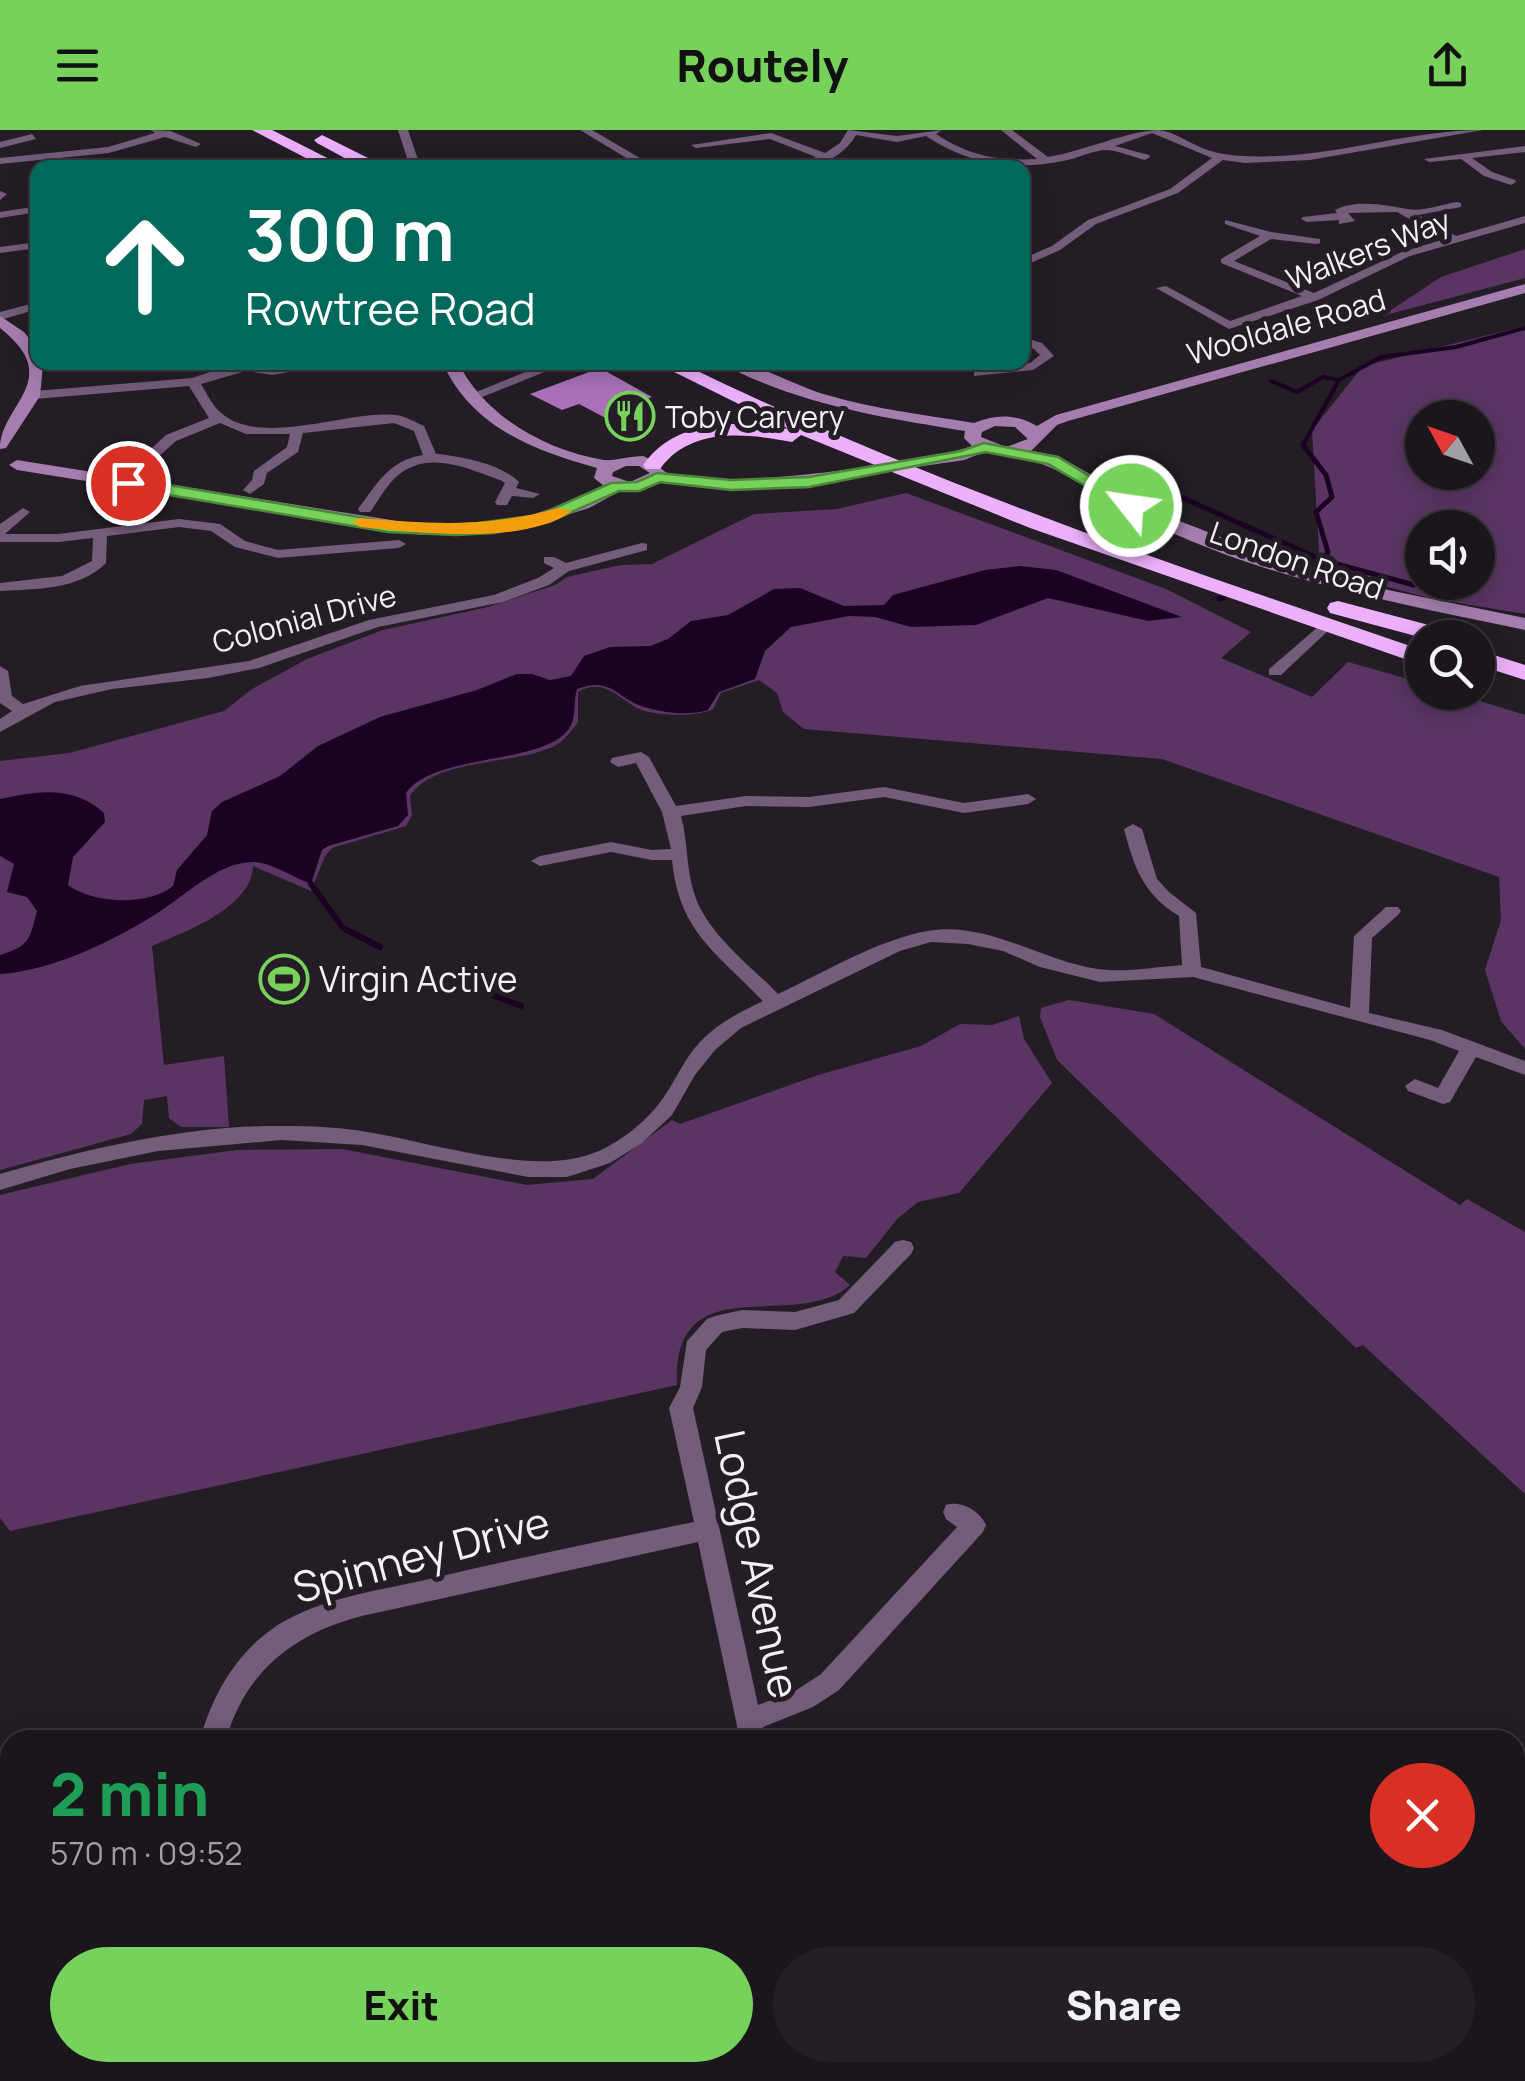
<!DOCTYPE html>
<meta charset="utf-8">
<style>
body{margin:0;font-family:Manrope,sans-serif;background:#241f25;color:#f1f3f6;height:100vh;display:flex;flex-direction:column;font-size:38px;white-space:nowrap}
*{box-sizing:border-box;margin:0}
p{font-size:32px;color:#a09fa3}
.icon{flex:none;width:55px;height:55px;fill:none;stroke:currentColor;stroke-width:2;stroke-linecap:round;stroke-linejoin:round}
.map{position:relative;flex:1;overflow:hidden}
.drawer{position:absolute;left:0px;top:1600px;width:1525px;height:352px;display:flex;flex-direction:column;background:#1b161c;border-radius:30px 30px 0 0;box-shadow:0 5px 25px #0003,0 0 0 2px #39353b}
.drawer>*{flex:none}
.guide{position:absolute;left:30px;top:30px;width:1000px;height:210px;border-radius:20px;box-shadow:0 5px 25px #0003,0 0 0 2px #39353b;background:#00695c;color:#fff;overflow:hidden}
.needle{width:65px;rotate:310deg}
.fabs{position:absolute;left:1405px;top:270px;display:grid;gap:20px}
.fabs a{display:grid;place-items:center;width:90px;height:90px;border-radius:50%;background:#1b161c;box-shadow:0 5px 25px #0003,0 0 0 2px #39353b;font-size:50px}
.pin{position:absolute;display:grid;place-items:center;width:85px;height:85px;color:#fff;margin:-42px;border:5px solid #fff;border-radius:50%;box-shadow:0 2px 10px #0007}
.me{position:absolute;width:110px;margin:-55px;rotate:300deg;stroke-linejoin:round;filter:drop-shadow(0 0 8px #0008)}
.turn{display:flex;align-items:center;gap:35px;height:210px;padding:0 50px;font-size:45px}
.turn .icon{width:130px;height:130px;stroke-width:2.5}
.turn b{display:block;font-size:70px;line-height:85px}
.round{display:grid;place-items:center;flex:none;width:105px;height:105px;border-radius:52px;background:#241f25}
.overview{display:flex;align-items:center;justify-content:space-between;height:170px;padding:0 50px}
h1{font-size:60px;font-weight:800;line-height:75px;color:#1e9e55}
.primary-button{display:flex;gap:20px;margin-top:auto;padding:20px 50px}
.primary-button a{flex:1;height:115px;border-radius:60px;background:#76d25a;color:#111;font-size:40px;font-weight:800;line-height:115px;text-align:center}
.primary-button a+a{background:#241f25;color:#f1f3f6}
header{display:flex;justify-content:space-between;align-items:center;height:130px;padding:0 50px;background:#76d25a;color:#111;font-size:45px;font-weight:800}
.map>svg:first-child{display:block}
.built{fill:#302533}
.green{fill:#5a3564;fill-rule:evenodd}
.water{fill:#1b0222}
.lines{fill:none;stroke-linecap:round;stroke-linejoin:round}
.stream-far2{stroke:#1b0222;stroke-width:4}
.stream-far1{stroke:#1b0222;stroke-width:5}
.stream{stroke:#1b0222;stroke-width:6}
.building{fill:#aa71ba}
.street{fill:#745c7b;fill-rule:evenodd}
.secondary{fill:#a57eaf;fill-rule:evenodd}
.highway{fill:#edb0fd;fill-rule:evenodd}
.route{fill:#76d25a;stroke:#4d883a;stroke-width:2.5}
.slow{fill:#f59e0b}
.labels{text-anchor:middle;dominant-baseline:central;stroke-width:10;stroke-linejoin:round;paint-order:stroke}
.far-street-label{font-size:30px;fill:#f5f0f6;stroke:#241d26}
.far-poi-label{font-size:30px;fill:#f5f0f6;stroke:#241d26;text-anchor:start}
.poi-label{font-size:35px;fill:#f5f0f6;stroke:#241d26;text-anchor:start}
.near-street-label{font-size:42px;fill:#f5f0f6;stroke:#241d26}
</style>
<header><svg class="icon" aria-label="menu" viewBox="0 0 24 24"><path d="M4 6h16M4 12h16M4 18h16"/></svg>Routely<svg class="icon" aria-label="share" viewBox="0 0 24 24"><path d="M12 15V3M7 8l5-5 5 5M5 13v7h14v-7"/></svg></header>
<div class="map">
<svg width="1525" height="1951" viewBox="0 0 1525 1951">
<rect width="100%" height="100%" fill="#241d26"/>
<!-- built -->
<polygon class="built" points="837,1943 837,1942 1026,1943 1020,1951 838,1951"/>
<!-- green -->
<g class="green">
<polygon points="1525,119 1525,148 1382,186 1441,147"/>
<path d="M1525 196V484L1429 468 1320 439 1312 300 1363 236ZM1422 288H1478V342H1422ZM1422 398H1478V452H1422Z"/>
<path d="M906 363 1166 459 1251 502 1221 528 1312 567 1348 532 1422 553V562L1454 563 1525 585V919L1501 891 1485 840 1501 790 1499 747 1162 629 804 599 783 582 777 563 759 550 721 563 713 579C697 588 650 586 635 577 616 565 601 548 578 562V592C572 600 565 610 556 615 517 636 435 627 410 666L412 685 406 696 332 718 325 726 311 761 253 736C252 778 184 802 152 816L164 935 224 926 229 997H181L169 988 167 966 144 970 142 994 131 1004 0 1040V631L69 623 224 581 252 559 307 529 383 500 488 477 555 455 567 447 621 435 652 434 754 384 837 379Z"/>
<polygon points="1069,870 1154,884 1460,1075 1467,1069 1525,1102 1525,1364 1363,1215 1356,1218 1057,930 1040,887 1041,878"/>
<path d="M1019 886 1024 909 1052 953 959 1063 918 1072 897 1089 866 1128 843 1126 835 1142 850 1155C796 1204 672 1133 677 1255L10 1401 0 1388V1065L130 1034 237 1020 342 1019 527 1055 593 1049 672 990 680 994 818 945 921 916 960 894 992 895Z"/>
</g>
<!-- water -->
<path class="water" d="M1020 436 1056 440 1182 487 1148 491 1048 468 976 495 911 497 875 487 849 486 791 497 765 521 755 549 719 562 708 580C690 586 663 583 644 577 617 569 612 546 577 559 573 571 577 585 570 597 546 636 435 622 406 663L408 685 398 696 328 716 322 720 311 754C295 748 270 732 253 732 216 732 181 770 151 787 109 813 50 841 0 844V825C31 815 29 810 37 781L27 767 7 762 14 734 0 726V669C38 661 73 655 104 683L105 692 73 727 68 755C93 774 149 776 173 756L177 740 207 705 212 681 222 672 280 646 318 616 380 587 477 560 517 544H532L550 550 571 546 584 526 610 517 650 516 668 509 691 491 728 485 774 459 800 458 844 476 884 475 893 465 985 440Z"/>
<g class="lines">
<!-- stream-far2 -->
<g class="stream-far2">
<polyline points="1271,251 1297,262 1323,247 1339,250"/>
<polyline points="1304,313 1339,250 1381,227 1456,217 1525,198"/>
</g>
<!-- stream-far1 -->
<g class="stream-far1">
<polyline points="1305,311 1303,315 1326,345 1332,367 1316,382 1328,422 1316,438"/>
<polyline points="1176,365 1322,430 1414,455"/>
<polyline points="1219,469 1224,468"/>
</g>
<!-- stream -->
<g class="stream">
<polyline points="311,754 343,798 380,817"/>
<polyline points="462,853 521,876"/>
</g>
</g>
<!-- building -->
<polygon class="building" points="600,238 652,267 638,272 655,283 621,296 579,274 562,280 530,264"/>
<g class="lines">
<!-- street -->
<g class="street">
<polygon points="151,0 171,1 201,14 196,17 165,7 109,23 0,34 0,28 108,17 155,3"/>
<polygon points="398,0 408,0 417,27 427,38 416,38 407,28"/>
<polygon points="580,0 592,0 657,38 643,38"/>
<path d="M848 0 897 6 942 0 936 4C969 26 998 31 1037 29L1001 0H1012L1048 27C1080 22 1131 0 1159 0 1174 2 1188 12 1202 18 1225 27 1252 27 1278 26 1347 23 1414 0 1483 0L1310 30 1245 33 1223 30 1178 63 1096 94 1060 120 1022 137V129L1052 116 1088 90 1170 59 1212 28 1152 3 1115 16 1149 25 1150 27 1145 30C1133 27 1119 21 1107 20 1095 20 1080 27 1068 30 1017 41 971 36 926 6L897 12 856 5C843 28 817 38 792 38L816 27 770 9 696 18 691 15 771 3 825 23 840 13Z"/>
<polygon points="32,4 36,9 0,18 0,12"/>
<polygon points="1525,16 1525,22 1472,28 1492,42 1515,50 1516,52 1511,55 1484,46 1461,29 1429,32 1424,29"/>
<polygon points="231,30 236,33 235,35 175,38"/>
<polygon points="0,61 7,64 0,70"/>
<path d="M1457 72 1461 73V77L1418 85 1456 106 1525 86V93L1410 126 1318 170 1229 199 1156 158 1166 156 1230 191 1302 166 1221 133V129L1260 106 1225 94V90L1271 102 1320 109V113L1316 114 1271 109 1234 131 1314 163 1402 122 1445 109 1397 82 1348 83 1355 91 1339 94V90L1307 92 1301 89 1303 87 1337 83 1335 80C1356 69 1384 75 1408 79 1422 82 1443 74 1457 72Z"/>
<polygon points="38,76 38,82 0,88 0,82"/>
<polygon points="38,112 38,118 0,123 0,117"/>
<polygon points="38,172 38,179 0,190 0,182"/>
<polygon points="1022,207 1042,213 1054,226 1033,240 974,246 974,240 1030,233 1040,225 1034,219 1022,215"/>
<path d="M240 232 273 237 339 232 273 245 246 241 201 254C206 262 211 273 218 280 256 320 346 280 395 285 405 286 415 292 424 296L436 324C461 326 501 334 519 352L516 358 540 364 533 368 512 366 507 375H497L495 372 505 353 502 351C467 338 425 318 394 349 385 358 378 371 370 382H360L358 379C377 354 389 330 423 325L414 301 394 293 303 303 298 322 267 343 264 354 250 364 243 360 252 350 254 341 287 317 290 304H246L220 293 176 311 148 336 136 333 166 305 209 288 189 256 35 269 29 265 35 261 192 248Z"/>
<polygon points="358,232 370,232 371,239 361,242"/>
<polygon points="550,232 569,232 475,270 464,267"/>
<path d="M23 378 30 382 5 404H58L179 389 220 394 245 411 278 420 399 410 406 414 399 418 278 428 235 417 211 401 179 397 107 406 106 433C79 460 36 459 0 461V453L62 446 92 431 93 408 58 412H0V394Z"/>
<polygon points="642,413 647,414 647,420 569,441 549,455 503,472 378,497 259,538 208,548 112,559 55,572 0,602 0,589 12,581 0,573 0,536 8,541 12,566 23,574 80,556 249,531 369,490 494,465 538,448 554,438 544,433 544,427 554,427 566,433"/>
<polygon points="1326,490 1331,492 1331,498 1281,545 1269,545 1269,539"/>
<path d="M641 622 649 627 676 676 746 666 809 667 884 657 964 673 1028 664 1036 669 1028 674 964 683 884 667 809 677 746 676 681 686C688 711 686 738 694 763 707 804 749 834 778 864 825 842 875 811 927 801 987 790 1041 831 1098 839 1124 843 1155 837 1182 835L1179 786C1144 765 1134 738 1124 699L1133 694 1142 699 1157 749 1169 762 1196 783 1201 837 1350 878 1354 806 1386 777H1398L1401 781 1398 785 1372 808 1369 883 1442 900 1525 931V945L1476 927 1450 972 1443 974 1408 961 1405 956 1415 949 1438 958 1459 921 1430 910 1193 847 1100 852 1040 837 1003 821 968 814 931 812 900 821 741 898 715 920 695 945 672 985 642 1013 610 1033 567 1047H528L362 1015 282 1010 158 1021 70 1039 0 1060V1044C92 1018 188 995 284 996 311 996 340 997 367 1002 431 1012 531 1046 591 1024 615 1016 642 995 658 975 674 955 682 931 700 912 718 893 740 882 763 871 716 822 679 802 672 730H652L611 722 540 736 531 731 540 726 611 712 652 720 671 719 662 682 636 633 618 637 610 632 612 628Z"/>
<path d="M903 1110 911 1112 914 1118 911 1124 854 1183 795 1200 742 1198 722 1202 706 1220 702 1257 693 1278 758 1575 795 1561 821 1544 957 1397 946 1389 943 1382 946 1375C961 1370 980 1381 986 1395L983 1402 839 1560 813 1577 763 1597 766 1610H740L698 1412 362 1486C295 1503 245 1541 226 1610H200C211 1569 233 1528 268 1502 312 1469 372 1462 425 1450 514 1429 604 1410 694 1392L669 1278 680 1257 687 1211 707 1189 715 1186 742 1180 795 1182 839 1170 895 1112Z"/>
<polygon points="379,1942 413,1942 417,1951 383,1951"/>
<polygon points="656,1942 703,1942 699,1951 652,1951"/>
<polygon points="804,1942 834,1942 835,1951 805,1951"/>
<polygon points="1054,1942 1087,1942 1083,1951 1050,1951"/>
</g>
<!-- secondary -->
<g class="secondary">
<path d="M1525 154V163L1068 291 1057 295 1031 321 1058 326 1159 383 1277 429 1388 460 1525 488V500C1397 473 1263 449 1145 390 1094 364 1046 322 986 323 979 323 970 328 964 330L773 358 660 353 638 362 620 361 589 378 518 400 422 405 17 340 9 335 17 330 422 395 516 390 577 370 604 356 594 348 597 338C532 320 472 297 442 232H458C484 286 546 321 604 330 615 331 630 326 643 326 654 330 659 338 667 343 701 364 930 332 972 316L964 308 965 301C886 288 808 276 734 240L732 232C755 232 799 258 827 265 875 279 925 285 974 293 996 284 1016 284 1037 296L1056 285ZM995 296 1015 297 1028 309 1006 317 981 307 982 302ZM626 336H639L650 343 630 352 612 346 613 342Z"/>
<path d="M0 186 24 202 38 220V232L43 235 40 266 6 318 0 319C0 274 66 250 0 198Z"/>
</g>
<!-- highway -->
<g class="highway">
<polygon points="252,0 272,0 347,38 325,38"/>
<polygon points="322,5 382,35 384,38 363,38 317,13 314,10"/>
<path d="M654 232H679C919 350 1170 434 1422 520V535L1030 398 801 305 792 312C746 303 690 297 660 339H646L643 335C676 288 737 290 789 299Z"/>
<polygon points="1338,471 1459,503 1462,508 1423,508 1330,483 1327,478 1330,473"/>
<polygon points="1478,520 1525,535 1525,550 1478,535"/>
</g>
</g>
<!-- route -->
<polygon class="route" points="984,313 1058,327 1139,376 1125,379 1048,334 986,322 809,357 731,360 660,352 639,361 619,361 549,392 494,403 456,405 388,402 128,358 120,353 128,348 388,392 456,396 539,385 611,353 637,352 657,343 731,350 809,347 961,321"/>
<!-- slow -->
<path class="slow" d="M558 378 572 381C525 416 416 402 360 397L352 392 360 388C432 394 488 398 558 378Z"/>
<!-- icons -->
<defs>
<g id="restaurant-ring" transform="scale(2.5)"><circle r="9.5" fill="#241d26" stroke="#76d25a" stroke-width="1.5"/><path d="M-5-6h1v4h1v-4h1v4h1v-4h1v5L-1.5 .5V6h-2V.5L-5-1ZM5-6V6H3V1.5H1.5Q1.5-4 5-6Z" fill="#76d25a"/></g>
<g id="stadium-ring" transform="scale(2.5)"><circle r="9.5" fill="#241d26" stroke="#76d25a" stroke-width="1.5"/><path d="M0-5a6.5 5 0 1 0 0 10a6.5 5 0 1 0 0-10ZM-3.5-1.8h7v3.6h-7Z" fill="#76d25a"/></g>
</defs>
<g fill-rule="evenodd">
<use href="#restaurant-ring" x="630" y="286"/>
<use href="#stadium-ring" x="284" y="849"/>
</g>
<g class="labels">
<!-- far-street labels -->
<g class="far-street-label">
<text transform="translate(1368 119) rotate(-21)">Walkers Way</text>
<text transform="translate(1286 196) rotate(-16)">Wooldale Road</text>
<text transform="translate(1297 430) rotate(19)">London Road</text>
<text transform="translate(304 488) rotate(-15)">Colonial Drive</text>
</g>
<!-- far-poi labels -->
<g class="far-poi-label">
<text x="665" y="286">Toby Carvery</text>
</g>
<!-- poi labels -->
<g class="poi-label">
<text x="319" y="849">Virgin Active</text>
</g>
<!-- near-street labels -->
<g class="near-street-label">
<text transform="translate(421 1424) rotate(-15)">Spinney Drive</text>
<text transform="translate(758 1434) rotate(78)">Lodge Avenue</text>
</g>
</g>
</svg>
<div class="fabs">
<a><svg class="needle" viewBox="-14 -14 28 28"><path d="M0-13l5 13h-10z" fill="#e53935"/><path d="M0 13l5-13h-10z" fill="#a09fa3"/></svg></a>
<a><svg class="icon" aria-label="sound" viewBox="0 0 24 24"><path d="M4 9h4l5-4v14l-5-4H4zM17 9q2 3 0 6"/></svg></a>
<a><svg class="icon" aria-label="search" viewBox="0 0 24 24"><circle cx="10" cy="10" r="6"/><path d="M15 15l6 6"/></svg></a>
</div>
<div class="pin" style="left:128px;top:353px;background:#d93025"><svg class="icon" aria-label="arrive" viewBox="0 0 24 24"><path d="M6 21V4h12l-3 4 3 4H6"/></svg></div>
<svg class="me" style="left:1131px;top:376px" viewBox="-20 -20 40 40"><circle r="17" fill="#76d25a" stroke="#fff" stroke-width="3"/><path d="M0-11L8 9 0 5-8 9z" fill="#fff"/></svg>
<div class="guide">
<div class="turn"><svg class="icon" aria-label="ahead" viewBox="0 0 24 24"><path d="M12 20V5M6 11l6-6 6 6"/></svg><div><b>300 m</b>Rowtree Road</div></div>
</div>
<section class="drawer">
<div class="overview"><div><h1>2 min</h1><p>570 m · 09:52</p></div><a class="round" style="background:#d93025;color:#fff"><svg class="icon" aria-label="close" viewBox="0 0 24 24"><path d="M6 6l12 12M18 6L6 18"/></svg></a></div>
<div class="primary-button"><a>Exit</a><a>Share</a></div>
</section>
</div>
